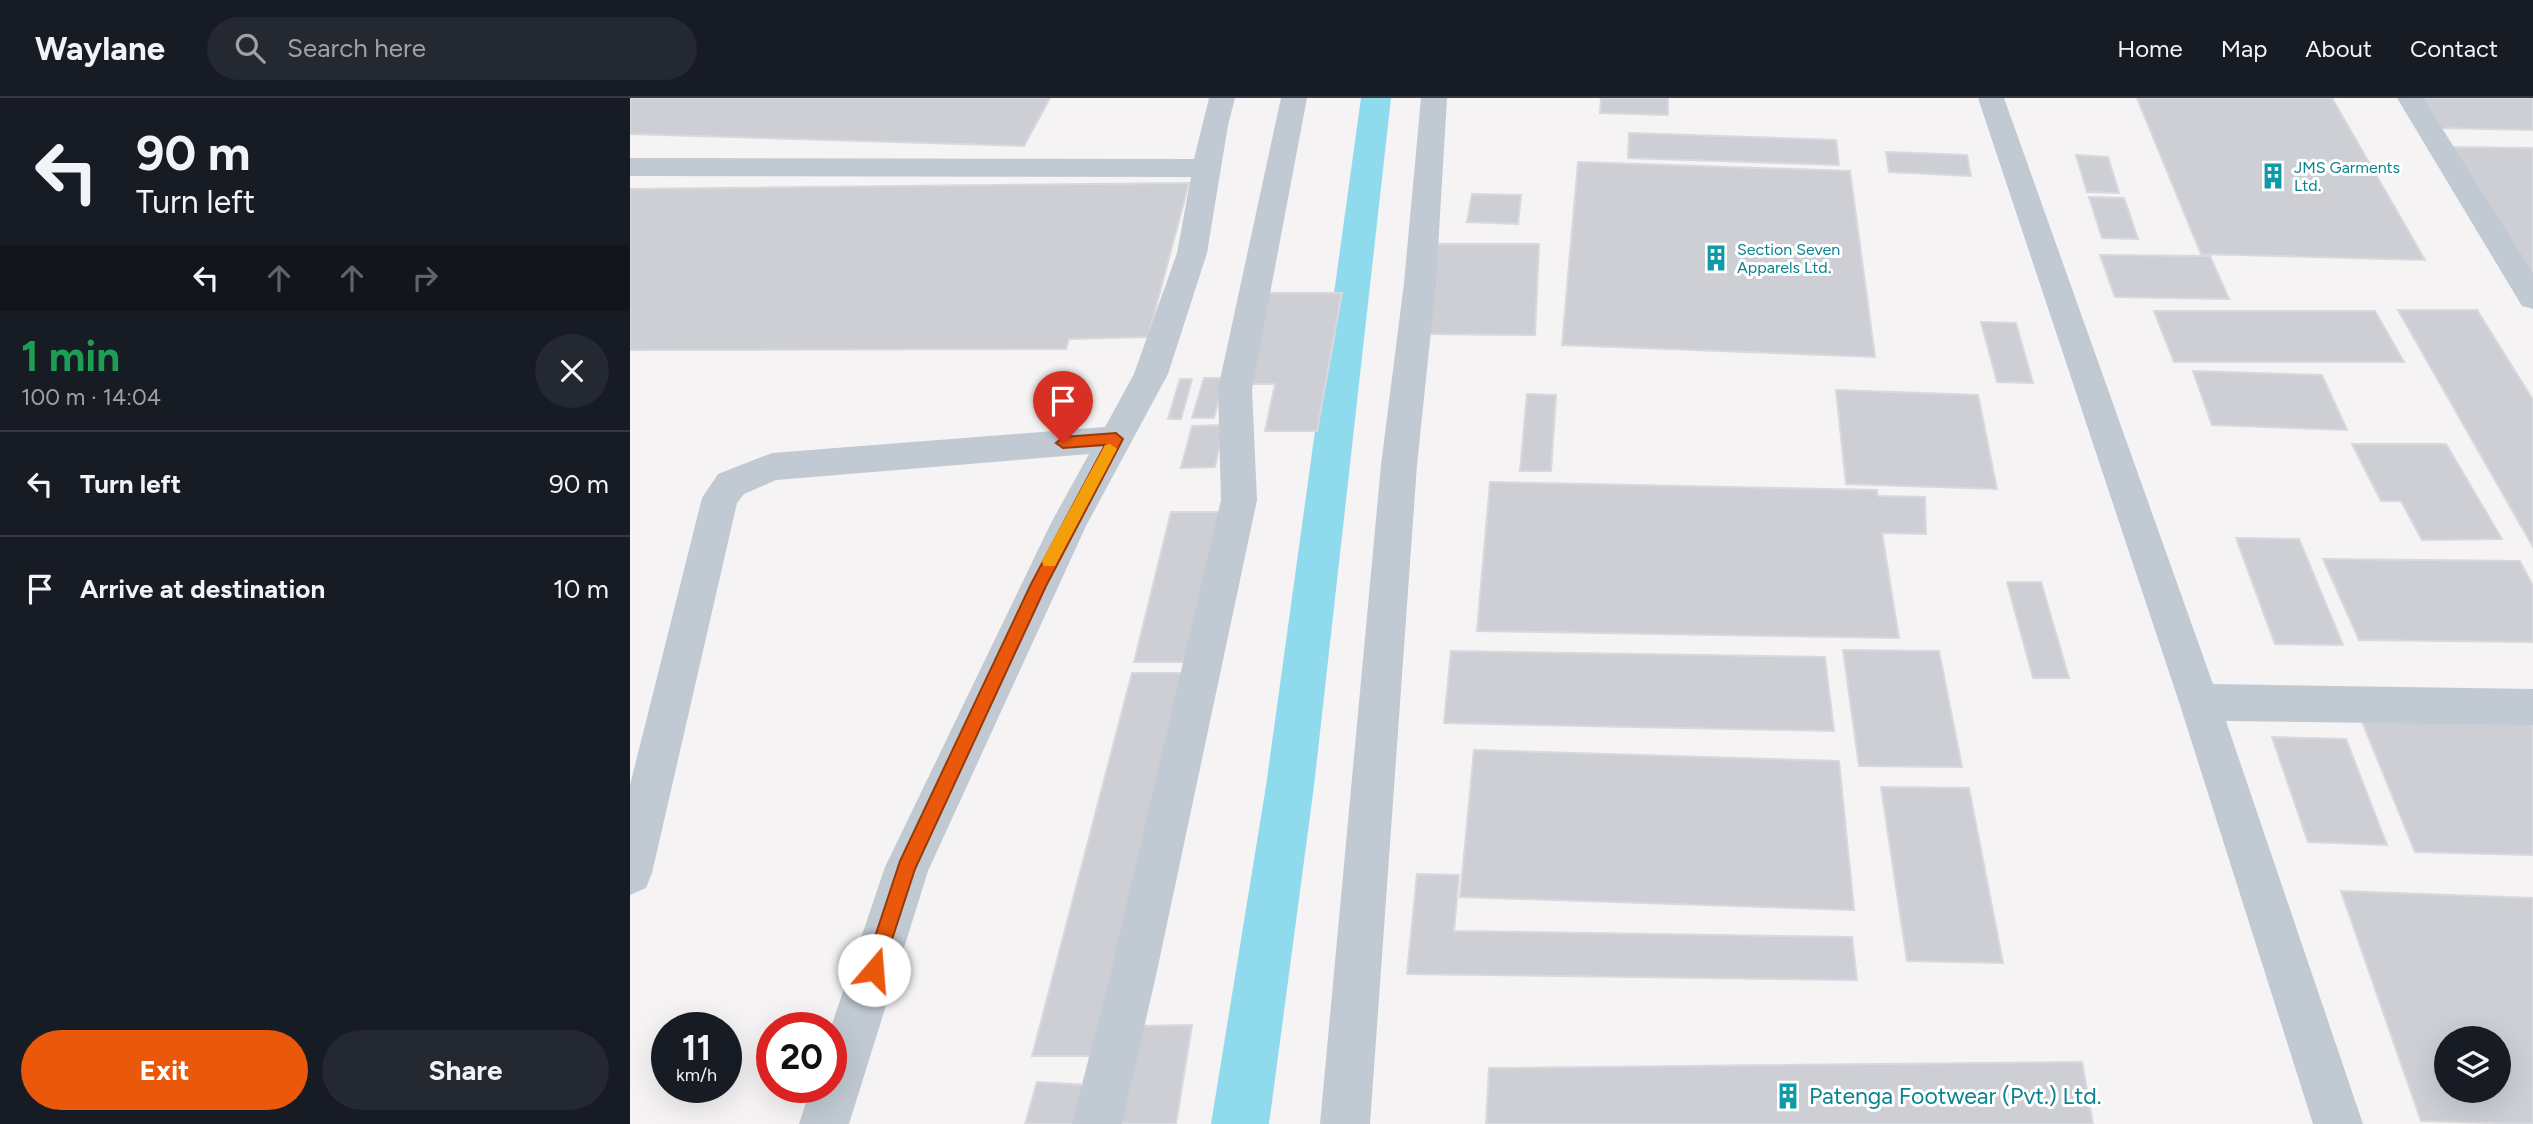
<!DOCTYPE html>
<meta charset="utf-8">
<style>
body{margin:0;font-family:Figtree,sans-serif;background:#242831;color:#f1f3f6;height:100vh;display:flex;flex-direction:column;font-size:26px;white-space:nowrap}
*{box-sizing:border-box;margin:0}
p{font-size:23px;color:#9ea1a6}
.icon{flex:none;width:38px;height:38px;fill:none;stroke:currentColor;stroke-width:2;stroke-linecap:round;stroke-linejoin:round}
.map{position:relative;flex:1;overflow:hidden}
.sheet{display:flex;flex-direction:column;background:#171b24;width:630px}
.sheet>*{flex:none}
.top-card{background:#171b24;color:#f1f3f6;overflow:hidden}
.tools{position:absolute;left:1804px;top:928px;display:grid;gap:14px}
.tools a{display:grid;place-items:center;width:77px;height:77px;border-radius:50%;background:#171b24;box-shadow:0 7px 28px #0002;font-size:35px}
.speed{position:absolute;left:21px;top:914px;display:flex;gap:14px;font-size:35px;font-weight:700;text-align:center}
.speed>*{display:grid;place-content:center;width:91px;height:91px;border-radius:50%;background:#171b24;box-shadow:0 7px 28px #0002;line-height:1}
.speed small{font-size:18px;font-weight:400}
.speed .limit{border:10px solid #d22;background:#fff;color:#111}
.pin{position:absolute;display:grid;place-items:center;width:60px;height:60px;color:#fff;margin:-72px -30px;border-radius:50% 50% 50% 0;rotate:-45deg;box-shadow:0 0 7px #0007}
.pin .icon{rotate:45deg}
.me{position:absolute;width:77px;margin:-38px;rotate:18deg;stroke-linejoin:round;filter:drop-shadow(0 0 5px #0008)}
.turn{display:flex;align-items:center;gap:24px;height:147px;padding:0 21px;font-size:32px}
.turn .icon{width:91px;height:91px;stroke-width:2.5}
.turn b{display:block;font-size:49px;line-height:60px}
.lanes{display:flex;align-items:center;height:66px;padding:0 21px;background:#0003;justify-content:center;gap:35px;direction:ltr}
.lanes .off{opacity:.35}
.round{display:grid;place-items:center;flex:none;width:74px;height:74px;border-radius:37px;background:#242831}
.summary{display:flex;align-items:center;justify-content:space-between;height:119px;padding:0 21px}
h1{font-size:42px;font-weight:700;line-height:52px;color:#1e9e55}
.primary-button{display:flex;gap:14px;margin-top:auto;padding:14px 21px}
.primary-button a{flex:1;height:80px;border-radius:42px;background:#ea580c;color:#fff;font-size:28px;font-weight:700;line-height:80px;text-align:center}
.primary-button a+a{background:#242831;color:#f1f3f6}
ul{padding:0;list-style:none}
li{display:flex;align-items:center;gap:21px;height:105px;padding:0 21px;border-top:2px solid #363941}
li div{flex:1}
li b{display:block;font-size:26px}
li em{font-style:normal}
header{display:flex;align-items:center;gap:42px;box-sizing:border-box;height:98px;padding:0 35px;background:#171b24;border-bottom:2px solid #363941}
header strong{font-size:33px}
nav{display:flex;gap:38px;margin-inline-start:auto;font-size:24px}
.search{width:490px;height:63px;background:#242831;display:flex;align-items:center;gap:18px;box-sizing:border-box;padding:0 24px;border-radius:38px;color:#9ea1a6;font-size:26px}
main{display:flex;flex:1;min-height:0}
.map>svg:first-child{display:block}
.lines{fill:none;stroke-linecap:round;stroke-linejoin:round}
.canal{fill:#90daee;fill-rule:evenodd}
.building{fill:#cdcfd5;stroke:#d7d9de;stroke-width:2;fill-rule:evenodd}
.minor{fill:#c1cad2;fill-rule:evenodd}
.route{fill:#ea580c;stroke:#983908;stroke-width:2}
.slow{fill:#f59e0b}
.labels{text-anchor:middle;dominant-baseline:central;stroke-width:6;stroke-linejoin:round;paint-order:stroke}
.far-culture-label{font-size:16px;fill:#0d838f;stroke:#fff;text-anchor:start}
.near-culture-label{font-size:23px;fill:#0d838f;stroke:#fff;text-anchor:start}
</style>
<header>
<strong>Waylane</strong>
<div class="search"><svg class="icon" aria-label="search" viewBox="0 0 24 24"><circle cx="10" cy="10" r="6"/><path d="M15 15l6 6"/></svg>Search here</div>
<nav><a>Home</a><a>Map</a><a>About</a><a>Contact</a></nav>
</header>
<main>
<section class="sheet">
<div class="top-card">
<div class="turn"><svg class="icon" aria-label="left" viewBox="0 0 24 24"><path d="M17 20v-9H6M10 6l-5 5 5 5"/></svg><div><b>90 m</b>Turn left</div></div>
<div class="lanes"><svg class="icon" aria-label="left" viewBox="0 0 24 24"><path d="M17 20v-9H6M10 6l-5 5 5 5"/></svg><svg class="icon off" aria-label="ahead" viewBox="0 0 24 24"><path d="M12 20V5M6 11l6-6 6 6"/></svg><svg class="icon off" aria-label="ahead" viewBox="0 0 24 24"><path d="M12 20V5M6 11l6-6 6 6"/></svg><svg class="icon off" aria-label="right" viewBox="0 0 24 24"><path d="M7 20v-9h11M14 6l5 5-5 5"/></svg></div>
</div>
<div class="summary"><div><h1>1 min</h1><p>100 m · 14:04</p></div><a class="round"><svg class="icon" aria-label="close" viewBox="0 0 24 24"><path d="M6 6l12 12M18 6L6 18"/></svg></a></div>
<ul>
<li><svg class="icon" aria-label="left" viewBox="0 0 24 24"><path d="M17 20v-9H6M10 6l-5 5 5 5"/></svg><div><b>Turn left</b></div><em>90 m</em></li>
<li><svg class="icon" aria-label="arrive" viewBox="0 0 24 24"><path d="M6 21V4h12l-3 4 3 4H6"/></svg><div><b>Arrive at destination</b></div><em>10 m</em></li>
</ul>
<div class="primary-button"><a>Exit</a><a>Share</a></div>
</section>
<div class="map">
<svg width="1903" height="1026" viewBox="0 0 1903 1026">
<rect width="100%" height="100%" fill="#f5f3f3"/>
<g class="lines">
<!-- canal -->
<polygon class="canal" points="731,0 761,0 684,688 639,1026 581,1026 636,688"/>
</g>
<!-- building -->
<g class="building">
<polygon points="0,0 420,0 394,48 0,36"/>
<polygon points="971,0 1038,0 1038,17 970,15"/>
<polygon points="1507,0 1702,0 1795,162 1571,156"/>
<polygon points="1786,0 1903,0 1903,32 1806,30"/>
<polygon points="999,35 1206,42 1209,67 998,60"/>
<polygon points="1813,49 1903,50 1903,183"/>
<polygon points="1256,54 1337,57 1341,78 1259,74"/>
<polygon points="1446,57 1478,59 1489,95 1457,94"/>
<polygon points="948,64 1220,73 1245,259 932,247"/>
<polygon points="559,85 518,239 439,241 436,251 0,252 0,91"/>
<polygon points="842,96 891,97 888,126 837,124"/>
<polygon points="1459,99 1494,100 1508,141 1472,140"/>
<polygon points="808,146 909,146 905,237 797,236"/>
<polygon points="1470,157 1580,158 1599,201 1485,199"/>
<polygon points="639,195 712,195 687,333 635,333 645,286 618,286"/>
<polygon points="1768,212 1847,212 1903,302 1903,449"/>
<polygon points="1524,213 1745,213 1774,264 1544,264"/>
<polygon points="1351,224 1386,225 1403,285 1367,284"/>
<polygon points="1563,273 1692,277 1717,332 1582,327"/>
<polygon points="574,280 594,280 584,320 562,320"/>
<polygon points="550,281 562,281 551,321 538,321"/>
<polygon points="1206,292 1348,297 1367,391 1216,386"/>
<polygon points="897,296 926,297 921,373 890,373"/>
<polygon points="594,327 585,369 551,370 562,328"/>
<polygon points="1722,346 1816,346 1872,441 1792,442 1771,403 1751,403"/>
<polygon points="860,384 1247,392 1248,398 1295,399 1296,436 1252,435 1269,540 847,533"/>
<polygon points="541,414 591,414 559,564 504,564"/>
<polygon points="1606,440 1669,441 1713,547 1645,546"/>
<polygon points="1693,461 1890,463 1903,488 1903,544 1729,542"/>
<polygon points="1377,484 1411,484 1439,580 1403,580"/>
<polygon points="1213,552 1309,553 1332,669 1229,668"/>
<polygon points="821,553 1195,559 1204,633 814,625"/>
<polygon points="502,575 555,575 467,958 402,958"/>
<polygon points="1731,621 1903,625 1903,757 1785,754"/>
<polygon points="1642,639 1716,641 1757,747 1678,744"/>
<polygon points="844,652 1209,663 1224,812 830,799"/>
<polygon points="1251,689 1339,690 1373,865 1277,863"/>
<polygon points="787,776 829,777 824,833 1222,839 1227,882 777,876"/>
<path d="M1711 793 1903 800V1026L1791 1023ZM1816 940H1869V992H1816Z"/>
<polygon points="562,927 546,1026 491,1026 510,928"/>
<polygon points="1452,964 1463,1026 856,1026 859,970"/>
<polygon points="407,984 457,987 447,1026 395,1026"/>
</g>
<g class="lines">
<!-- minor -->
<g class="minor">
<polygon points="579,0 605,0 598,27 577,155 538,276 456,428 298,773 219,1026 169,1026 181,989 201,989 201,929 255,769 421,425 459,356 146,382 114,396 107,405 22,775 16,790 0,797 0,687 72,400 88,376 142,355 475,329 504,276 547,155 561,79 0,78 0,60 564,61"/>
<polygon points="651,0 677,0 622,291 627,402 527,873 492,1026 442,1026 481,873 591,402 588,291"/>
<polygon points="791,0 817,0 806,185 787,367 740,1026 690,1026 751,367 774,185"/>
<polygon points="1348,0 1374,0 1583,586 1903,591 1903,627 1596,623 1733,1026 1683,1026 1549,604"/>
<polygon points="1767,0 1793,0 1903,175 1903,211 1892,208"/>
</g>
</g>
<!-- route -->
<polygon class="route" points="486,335 493,341 416,488 285,771 250,878 244,881 237,878 234,872 270,763 401,486 475,347 433,350 426,345 433,339"/>
<!-- slow -->
<polygon class="slow" points="480,346 487,351 425,468 414,468 412,464 414,459 475,347"/>
<!-- icons -->
<defs>
<g id="building-bare" transform="scale(2.1)"><path d="M-4-6H4V6H1V3H-1V6H-4ZM-2.5-4.3h1.7v1.8h-1.7ZM.8-4.3h1.7v1.8H.8ZM-2.5-1h1.7V.8h-1.7ZM.8-1h1.7V.8H.8Z" fill="#0f9aa8" stroke="#fff" stroke-width="2.5" paint-order="stroke"/></g>
</defs>
<g fill-rule="evenodd">
<use href="#building-bare" x="1643" y="78"/>
<use href="#building-bare" x="1086" y="160"/>
<use href="#building-bare" x="1158" y="998"/>
</g>
<g class="labels">
<!-- far-culture labels -->
<g class="far-culture-label">
<text x="1664" y="69">JMS Garments<tspan x="1664" dy="18">Ltd.</tspan></text>
<text x="1107" y="151">Section Seven<tspan x="1107" dy="18">Apparels Ltd.</tspan></text>
</g>
<!-- near-culture labels -->
<g class="near-culture-label">
<text x="1179" y="998">Patenga Footwear (Pvt.) Ltd.</text>
</g>
</g>
</svg>
<div class="tools">
<a><svg class="icon" aria-label="layers" viewBox="0 0 24 24"><path d="M12 4l9 5-9 5-9-5zM3 14l9 5 9-5"/></svg></a>
</div>
<div class="speed"><div>11<small>km/h</small></div><div class="limit">20</div></div>
<div class="pin" style="left:433px;top:345px;background:#d93025"><svg class="icon" aria-label="arrive" viewBox="0 0 24 24"><path d="M6 21V4h12l-3 4 3 4H6"/></svg></div>
<svg class="me" style="left:244px;top:872px" viewBox="-20 -20 40 40"><circle r="19" fill="#fff"/><path d="M0-13L10 11 0 6-10 11z" fill="#ea580c"/></svg>
</div>
</main>
